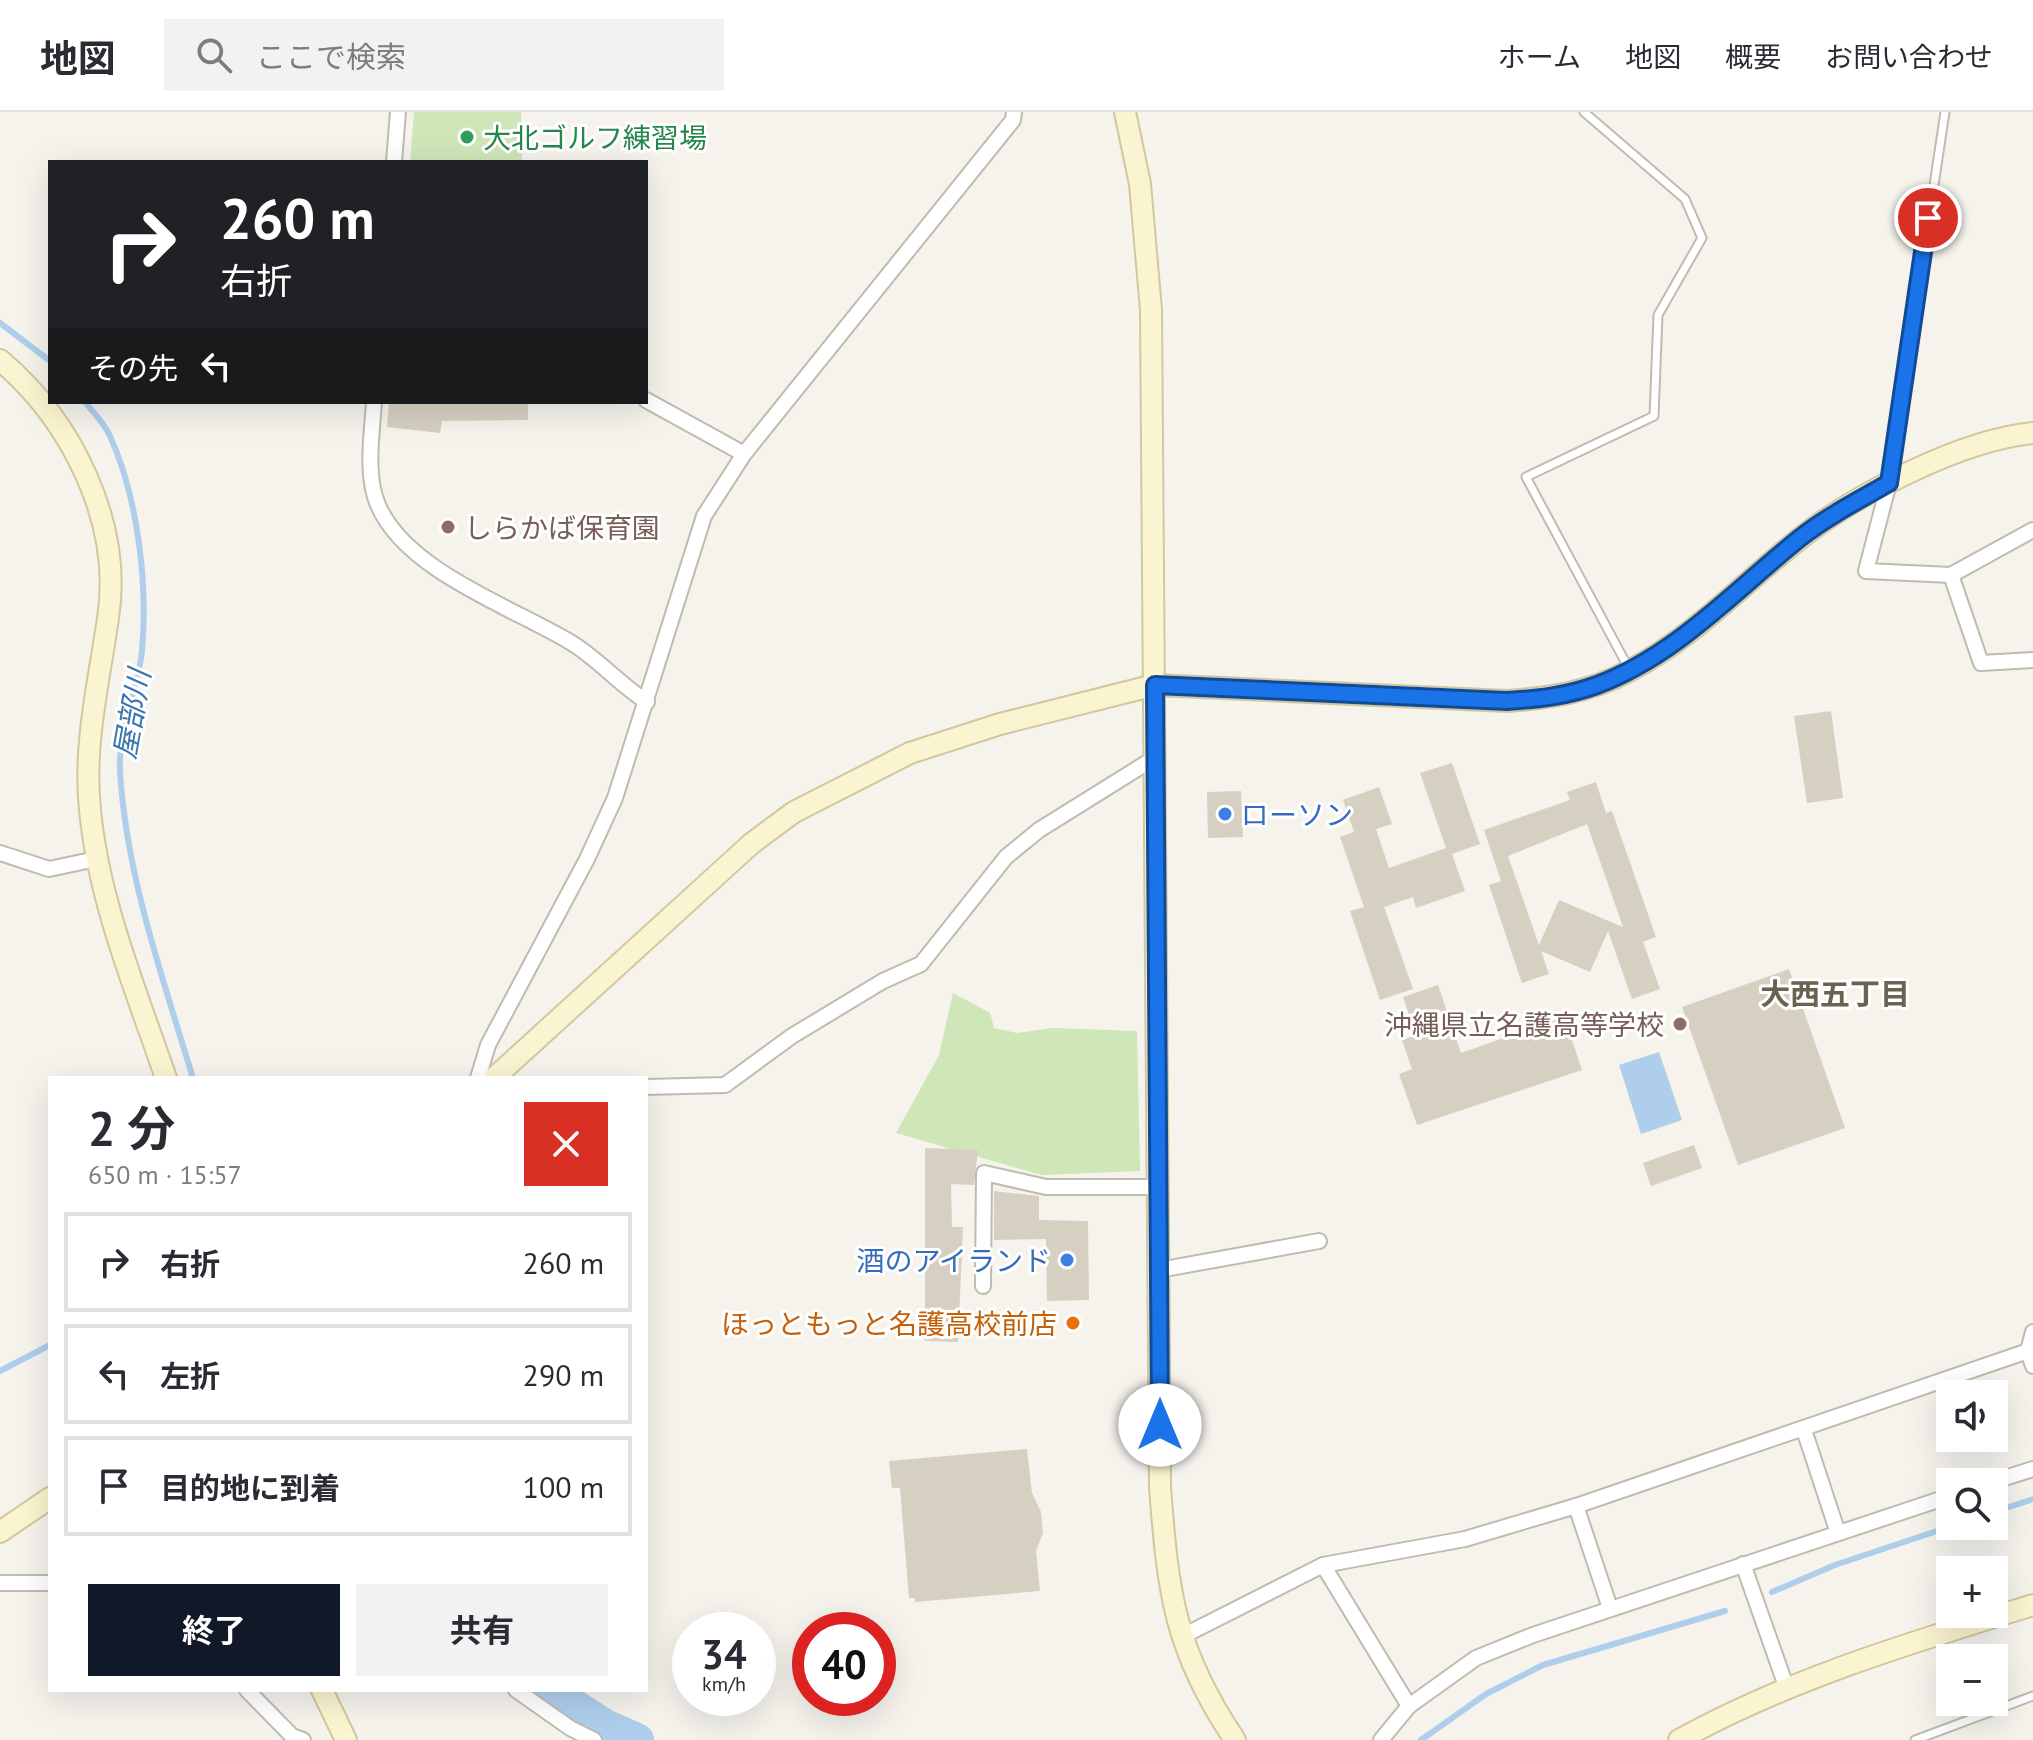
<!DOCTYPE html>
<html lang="ja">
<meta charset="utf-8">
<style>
body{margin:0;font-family:"PT Sans","Noto Sans JP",sans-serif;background:#f2f2f3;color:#2b2b33;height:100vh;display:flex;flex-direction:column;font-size:30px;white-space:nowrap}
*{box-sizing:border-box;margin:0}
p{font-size:26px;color:#7c7c81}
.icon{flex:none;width:44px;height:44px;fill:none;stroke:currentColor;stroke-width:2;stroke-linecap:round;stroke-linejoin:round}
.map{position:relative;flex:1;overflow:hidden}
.drawer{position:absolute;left:48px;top:964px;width:600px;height:616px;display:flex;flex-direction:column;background:#fff;border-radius:0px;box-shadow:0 8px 32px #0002}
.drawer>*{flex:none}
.hud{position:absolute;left:48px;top:48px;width:600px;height:244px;border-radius:0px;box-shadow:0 8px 32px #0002;background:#202124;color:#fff;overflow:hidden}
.tools{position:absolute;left:1936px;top:1268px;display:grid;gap:16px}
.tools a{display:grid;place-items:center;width:72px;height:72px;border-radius:0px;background:#fff;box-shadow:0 8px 32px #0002;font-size:40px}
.speed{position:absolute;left:672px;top:1500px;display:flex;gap:16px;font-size:40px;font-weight:700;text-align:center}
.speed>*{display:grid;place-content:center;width:104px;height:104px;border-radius:50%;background:#fff;box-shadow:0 8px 32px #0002;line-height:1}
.speed small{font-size:20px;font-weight:400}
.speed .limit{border:12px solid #d22;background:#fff;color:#111}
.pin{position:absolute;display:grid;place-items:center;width:68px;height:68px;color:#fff;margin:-34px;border:4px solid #fff;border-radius:50%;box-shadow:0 2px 8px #0007}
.me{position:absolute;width:88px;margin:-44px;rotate:0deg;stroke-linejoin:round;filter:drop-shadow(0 0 6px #0008)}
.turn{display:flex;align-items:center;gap:28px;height:168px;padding:0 40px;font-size:36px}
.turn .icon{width:104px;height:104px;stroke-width:2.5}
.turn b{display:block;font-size:56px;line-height:68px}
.then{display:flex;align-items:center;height:76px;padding:0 40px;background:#0003;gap:16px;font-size:30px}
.round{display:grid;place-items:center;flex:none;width:84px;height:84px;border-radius:0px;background:#f2f2f3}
.overview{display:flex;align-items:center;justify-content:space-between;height:136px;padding:0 40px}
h1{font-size:48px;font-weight:700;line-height:60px}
.action{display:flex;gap:16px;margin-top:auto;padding:16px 40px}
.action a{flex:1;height:92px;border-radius:0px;background:#111827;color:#fff;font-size:32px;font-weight:700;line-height:92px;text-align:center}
.action a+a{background:#f2f2f3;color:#2b2b33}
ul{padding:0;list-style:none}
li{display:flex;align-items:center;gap:24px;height:100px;margin:0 16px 12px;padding:0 24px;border:4px solid #e1e1e2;border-radius:0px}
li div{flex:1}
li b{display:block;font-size:30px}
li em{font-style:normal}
header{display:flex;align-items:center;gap:48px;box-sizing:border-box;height:112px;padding:0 40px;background:#fff;border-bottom:2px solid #e1e1e2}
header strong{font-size:38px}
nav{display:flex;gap:44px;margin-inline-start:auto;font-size:28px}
.search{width:560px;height:72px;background:#f2f2f3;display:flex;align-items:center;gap:20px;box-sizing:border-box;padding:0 28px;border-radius:0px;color:#7c7c81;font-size:30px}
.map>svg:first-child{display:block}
.green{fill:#cee6b8}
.water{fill:#aeceec}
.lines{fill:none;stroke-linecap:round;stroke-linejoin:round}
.stream{stroke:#aeceec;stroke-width:6}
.river{stroke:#aeceec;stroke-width:34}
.building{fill:#d6d0c2;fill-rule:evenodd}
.lane-casing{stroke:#c0bbaf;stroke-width:11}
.street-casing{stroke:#c0bbaf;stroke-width:18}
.secondary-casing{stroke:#d1c89f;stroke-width:24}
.lane{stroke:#fff;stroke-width:7}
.street{stroke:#fff;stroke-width:14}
.secondary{stroke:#fbf4d0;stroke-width:20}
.route-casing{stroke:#114b97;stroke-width:20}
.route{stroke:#1a73e8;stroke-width:14}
.leisure-dot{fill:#2e9e5b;stroke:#fff;stroke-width:3}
.education-dot{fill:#8d6e63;stroke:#fff;stroke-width:3}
.shop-dot{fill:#3f7fe0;stroke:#fff;stroke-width:3}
.food-dot{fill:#e8710a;stroke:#fff;stroke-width:3}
.labels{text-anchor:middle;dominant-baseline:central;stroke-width:6;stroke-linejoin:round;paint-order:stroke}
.leisure-label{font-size:28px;fill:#27864d;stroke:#fff;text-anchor:start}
.education-label{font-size:28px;fill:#785e54;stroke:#fff;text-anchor:start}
.shop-label{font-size:28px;fill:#366cbe;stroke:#fff;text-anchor:start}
.food-label{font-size:28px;fill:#c56008;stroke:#fff;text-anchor:end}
.water-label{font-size:30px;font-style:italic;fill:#3974af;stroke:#fff}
.neighbourhood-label{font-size:30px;font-weight:bold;fill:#6b6352;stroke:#fff}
</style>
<header>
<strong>地図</strong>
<div class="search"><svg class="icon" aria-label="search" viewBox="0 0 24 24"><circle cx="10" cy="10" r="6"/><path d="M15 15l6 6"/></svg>ここで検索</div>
<nav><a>ホーム</a><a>地図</a><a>概要</a><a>お問い合わせ</a></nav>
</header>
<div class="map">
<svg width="2033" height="1628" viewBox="0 0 2033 1628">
<rect width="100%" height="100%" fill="#f5f3ec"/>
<!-- green -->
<g class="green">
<polygon points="414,0 521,0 522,50 410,50"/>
<polygon points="953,881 990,901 994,916 1017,921 1053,916 1137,919 1140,1059 1041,1063 896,1021 939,943"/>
</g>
<!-- water -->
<polygon class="water" points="1659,940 1682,1008 1641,1022 1619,953"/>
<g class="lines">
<!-- stream -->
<g class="stream">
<polyline points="0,211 50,249"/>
<path d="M85 290C93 300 105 312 110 324 138 386 148 472 142 539 138 578 118 620 120 659 126 763 163 867 193 966"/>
<polyline points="0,1259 50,1233"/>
<polyline points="1994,1400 2033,1387"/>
<polyline points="1772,1480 1835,1453 1952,1414"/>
<polyline points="1421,1628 1486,1582 1543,1553 1725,1499"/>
</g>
<!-- river -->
<polyline class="river" points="549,1578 605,1614 637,1628"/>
</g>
<!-- building -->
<g class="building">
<polygon points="389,290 528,290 528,308 442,309 440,321 387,315"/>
<polygon points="1831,599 1843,686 1807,691 1794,604"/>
<polygon points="1452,651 1480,732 1452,742 1465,779 1416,796 1413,785 1384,795 1413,877 1380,888 1350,799 1364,795 1340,725 1354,720 1343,688 1379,675 1392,712 1376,717 1389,756 1446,736 1420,661"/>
<path d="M1596 670 1606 701 1612 699 1656 825 1643 830 1660 877 1632 887 1608 819 1590 860 1541 839 1549 862 1522 871 1489 773 1501 769 1484 718 1570 688 1567 680ZM1587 712 1623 815 1559 788 1539 833 1508 744Z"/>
<polygon points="1241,679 1243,725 1208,726 1207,680"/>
<polygon points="1789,857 1845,1016 1738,1053 1682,895"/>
<polygon points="1438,873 1461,941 1564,905 1582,958 1417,1013 1399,962 1412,957 1402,928 1416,923 1403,885"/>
<polygon points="1694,1033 1702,1056 1651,1074 1643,1051"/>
<polygon points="925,1036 978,1038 974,1073 951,1072 952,1115 963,1115 958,1230 925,1229"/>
<polygon points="994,1079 1039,1084 1039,1108 1088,1109 1089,1188 1047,1189 1046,1127 994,1128"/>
<polygon points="1027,1337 1032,1381 1041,1400 1043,1421 1036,1439 1040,1479 915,1490 915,1486 909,1486 900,1376 892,1376 889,1349"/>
</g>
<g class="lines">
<!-- lane casing -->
<g class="lane-casing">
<g id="lane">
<polyline points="1584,0 1685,87 1702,126 1658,203 1654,304 1526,365 1629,557"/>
<polyline points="1890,366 1945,0"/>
<polyline points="1915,1628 2033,1584"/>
</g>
</g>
<!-- street casing -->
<g class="street-casing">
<g id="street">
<polyline points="394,50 398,0"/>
<polyline points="646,288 744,342"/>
<path d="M374 290C372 322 365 363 378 393 406 459 512 495 570 530 596 545 619 572 647 590"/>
<polyline points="1889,371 1866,459 1951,463 2033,418"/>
<polyline points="1951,463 1981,551 2033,548"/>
<polyline points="0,741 49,757 96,747"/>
<polyline points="478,966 488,933 587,747 615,686 704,404 744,342 1013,8 1014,0"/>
<polyline points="646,975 725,973 792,924 883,869 921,852 1006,745 1039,718 1156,645"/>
<polyline points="1159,1158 1319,1129"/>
<polyline points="983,1174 984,1061 1046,1075 1158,1075"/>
<polyline points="2033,1220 2028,1239 2033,1254"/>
<polyline points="1804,1318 1838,1421"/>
<polyline points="1992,1370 2033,1357"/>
<polyline points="1576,1394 1610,1496"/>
<polyline points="1743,1452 1787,1577"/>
<polyline points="1323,1453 1409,1594 1476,1546 1533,1523 1950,1384"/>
<polyline points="0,1471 50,1471"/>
<polyline points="1181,1525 1323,1453 1465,1427 1576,1394 2028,1239"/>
<polyline points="247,1578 292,1624 303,1628"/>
<polyline points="516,1578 570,1616 594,1628"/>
<polyline points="1381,1628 1409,1594"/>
</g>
</g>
<!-- secondary casing -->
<g class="secondary-casing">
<g id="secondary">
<path d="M1125 0 1140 72 1151 198 1160 1375C1168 1480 1174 1538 1235 1628"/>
<path d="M0 248C71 308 123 410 108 506 99 570 83 633 90 698 99 791 136 878 166 966"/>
<path d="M494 966 751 732 794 700 910 641 1000 612 1155 573 1507 589C1550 586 1590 580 1629 559 1695 525 1744 470 1802 425 1858 381 1962 328 2033 321"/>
<polyline points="0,1420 50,1386"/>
<polyline points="322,1578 346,1628"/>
<path d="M1679 1628C1789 1567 1913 1530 2033 1493"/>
</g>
</g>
<!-- lane -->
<use href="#lane" class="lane"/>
<!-- street -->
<use href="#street" class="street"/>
<!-- secondary -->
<use href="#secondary" class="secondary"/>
</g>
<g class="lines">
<!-- route casing -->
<g class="route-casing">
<path id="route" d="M1160 1313 1155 573 1507 589C1538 587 1567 584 1597 573 1677 543 1735 478 1800 426 1828 404 1859 388 1889 371L1928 106"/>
</g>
<!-- route -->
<use href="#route" class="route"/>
</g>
<!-- markers -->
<circle class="leisure-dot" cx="467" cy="25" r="8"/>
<g class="education-dot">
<circle cx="448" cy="415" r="8"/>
<circle cx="1680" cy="912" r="8"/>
</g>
<g class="shop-dot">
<circle cx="1225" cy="702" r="8"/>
<circle cx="1067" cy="1148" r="8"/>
</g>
<circle class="food-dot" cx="1073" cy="1211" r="8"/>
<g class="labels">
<!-- leisure labels -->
<g class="leisure-label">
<text x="483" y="25">大北ゴルフ練習場</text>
</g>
<!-- education labels -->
<g class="education-label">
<text x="464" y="415">しらかば保育園</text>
<text x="1664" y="912" text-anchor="end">沖縄県立名護高等学校</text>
</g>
<!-- shop labels -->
<g class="shop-label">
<text x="1241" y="702">ローソン</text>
<text x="1051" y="1148" text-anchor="end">酒のアイランド</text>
</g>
<!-- food labels -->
<g class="food-label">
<text x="1057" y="1211">ほっともっと名護高校前店</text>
</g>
<!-- water labels -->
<g class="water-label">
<text transform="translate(131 602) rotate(-80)">屋部川</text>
</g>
<!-- neighbourhood labels -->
<g class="neighbourhood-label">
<text x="1835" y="881">大西五丁目</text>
</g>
</g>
</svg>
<div class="tools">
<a><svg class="icon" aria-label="sound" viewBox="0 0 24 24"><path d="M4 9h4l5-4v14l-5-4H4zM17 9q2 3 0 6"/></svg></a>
<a><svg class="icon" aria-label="search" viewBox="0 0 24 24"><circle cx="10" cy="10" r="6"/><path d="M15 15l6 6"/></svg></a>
<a>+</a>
<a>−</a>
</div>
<div class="speed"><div>34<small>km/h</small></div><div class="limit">40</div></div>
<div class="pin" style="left:1928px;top:106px;background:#d93025"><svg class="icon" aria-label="arrive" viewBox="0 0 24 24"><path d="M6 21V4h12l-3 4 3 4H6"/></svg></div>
<svg class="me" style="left:1160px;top:1313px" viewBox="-20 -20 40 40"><circle r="19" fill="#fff"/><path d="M0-13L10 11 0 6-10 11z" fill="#1a73e8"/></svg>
<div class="hud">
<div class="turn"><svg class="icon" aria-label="right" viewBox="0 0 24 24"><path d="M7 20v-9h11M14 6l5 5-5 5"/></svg><div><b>260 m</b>右折</div></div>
<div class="then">その先<svg class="icon" aria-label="left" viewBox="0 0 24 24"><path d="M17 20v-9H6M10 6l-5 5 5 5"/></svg></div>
</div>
<section class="drawer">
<div class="overview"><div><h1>2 分</h1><p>650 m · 15:57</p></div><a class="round" style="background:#d93025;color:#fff"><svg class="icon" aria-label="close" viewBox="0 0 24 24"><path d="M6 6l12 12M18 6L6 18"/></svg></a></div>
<ul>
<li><svg class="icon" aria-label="right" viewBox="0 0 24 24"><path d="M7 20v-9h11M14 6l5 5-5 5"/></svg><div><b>右折</b></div><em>260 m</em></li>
<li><svg class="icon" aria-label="left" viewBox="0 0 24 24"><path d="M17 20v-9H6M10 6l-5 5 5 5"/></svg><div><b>左折</b></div><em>290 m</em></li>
<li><svg class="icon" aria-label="arrive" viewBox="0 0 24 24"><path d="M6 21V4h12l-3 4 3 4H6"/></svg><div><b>目的地に到着</b></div><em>100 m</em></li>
</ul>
<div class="action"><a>終了</a><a>共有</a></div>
</section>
</div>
